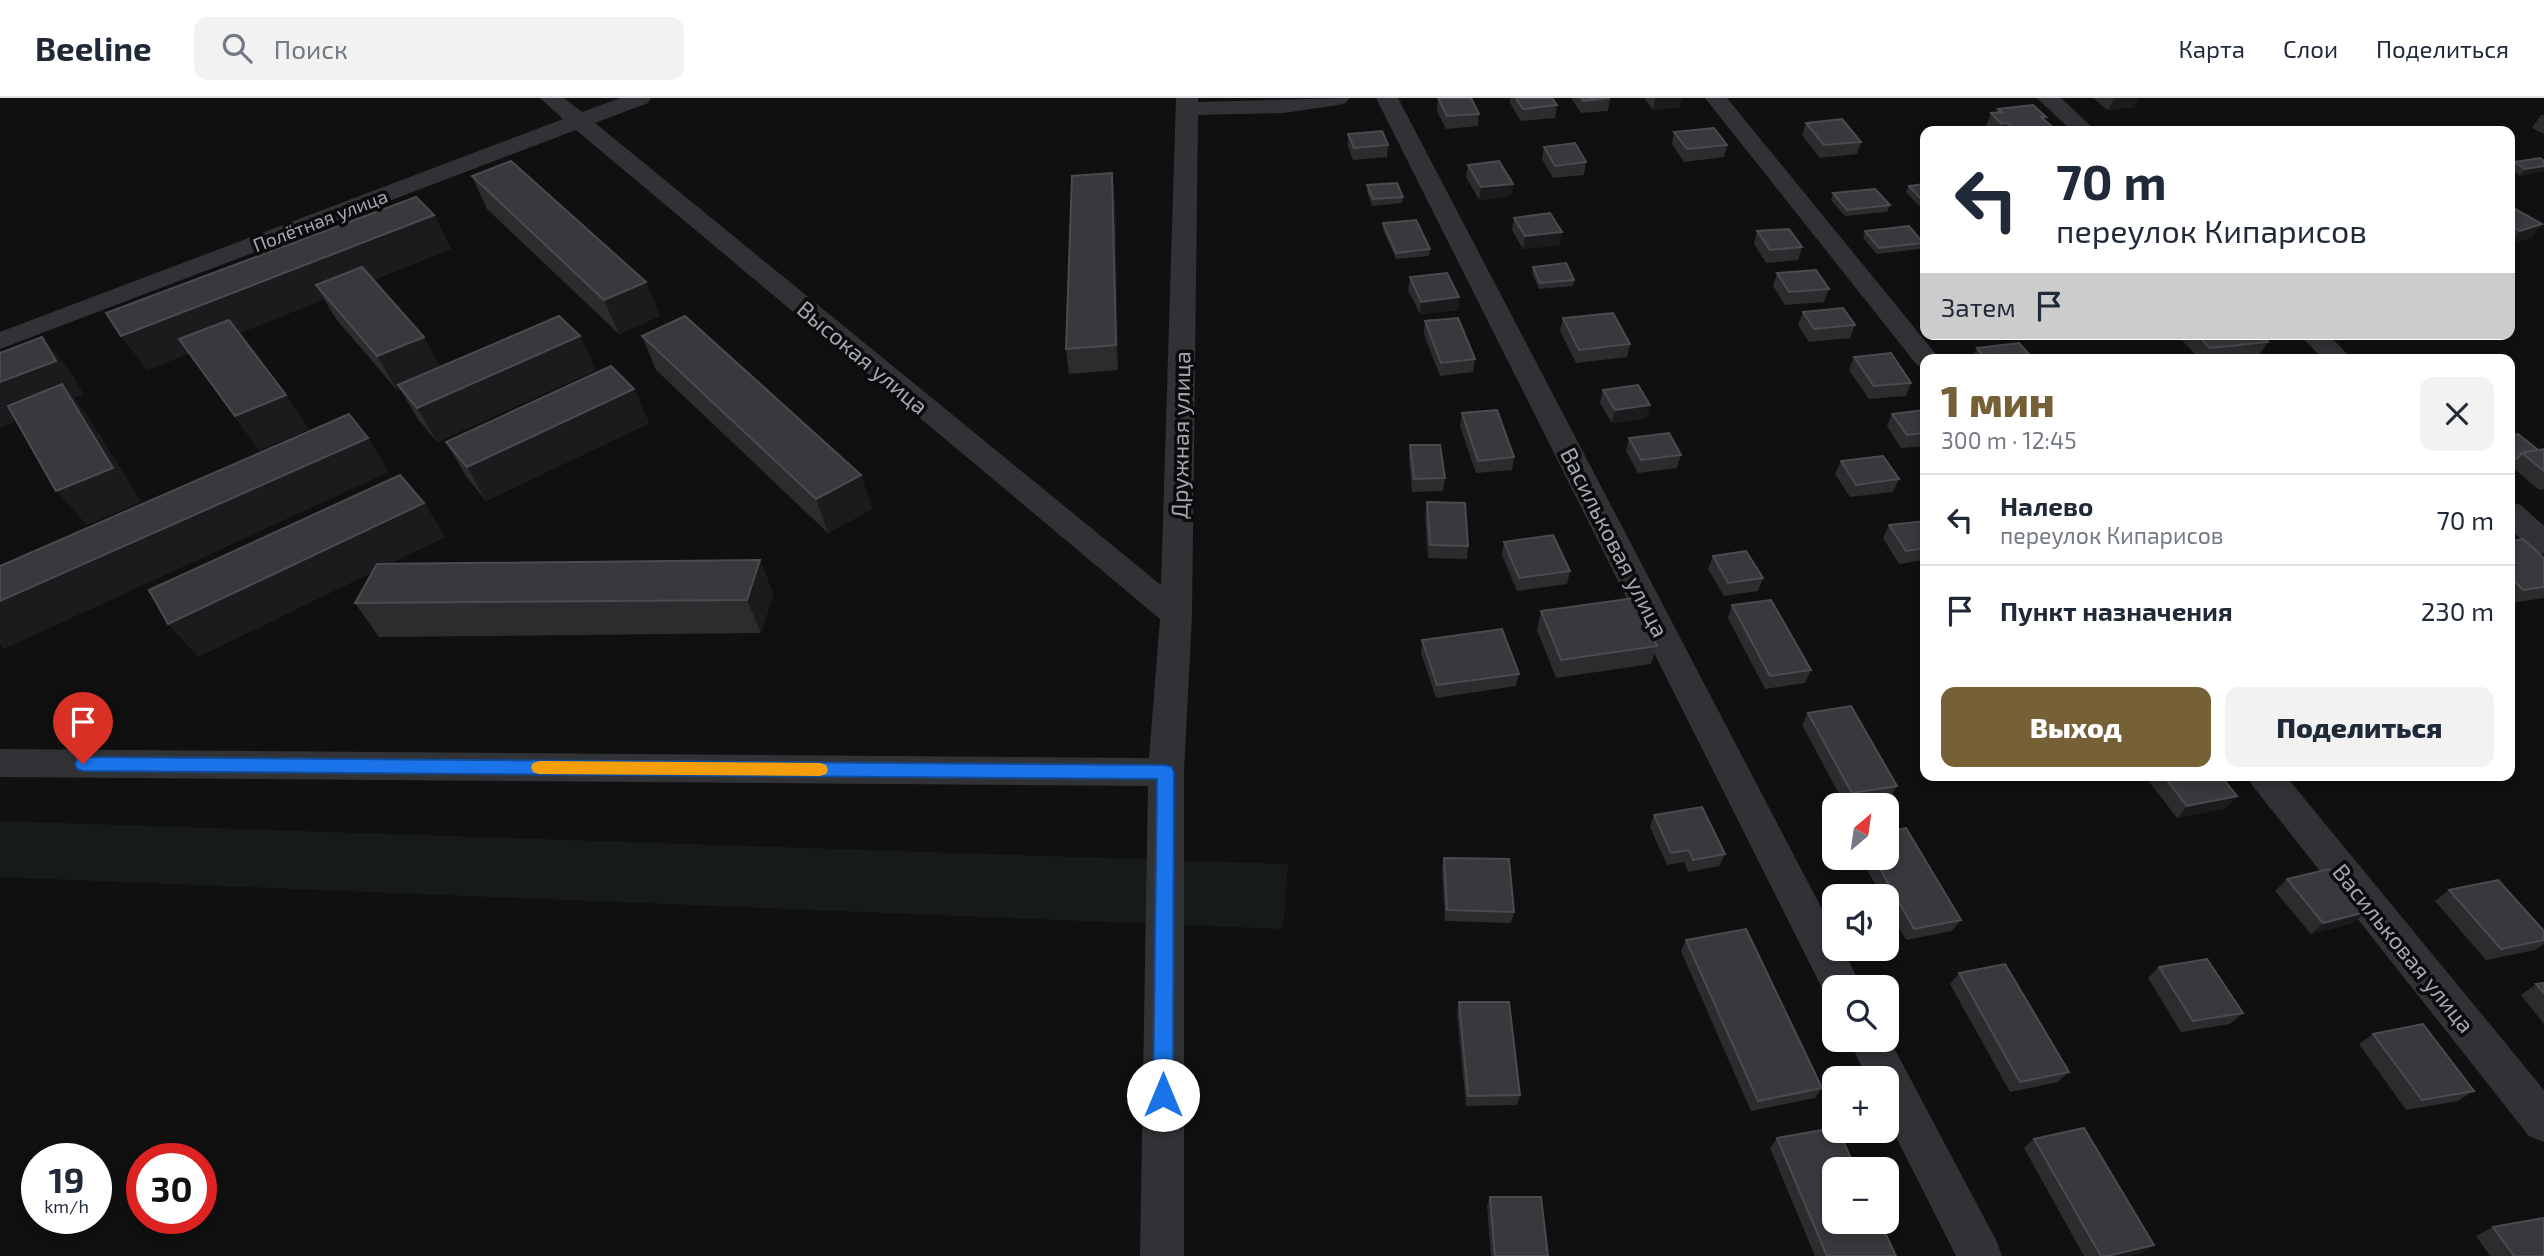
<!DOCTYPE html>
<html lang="ru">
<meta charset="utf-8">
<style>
body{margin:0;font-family:"Exo 2",sans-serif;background:#f2f2f3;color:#1f2937;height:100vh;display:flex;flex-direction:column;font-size:26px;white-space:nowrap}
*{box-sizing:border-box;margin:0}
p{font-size:23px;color:#747a83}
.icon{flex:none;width:38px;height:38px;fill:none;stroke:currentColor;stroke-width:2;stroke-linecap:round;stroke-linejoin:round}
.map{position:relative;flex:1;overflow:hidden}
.sheet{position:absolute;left:1920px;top:256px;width:595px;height:427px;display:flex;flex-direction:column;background:#fff;border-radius:14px;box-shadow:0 4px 10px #0003}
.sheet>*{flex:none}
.hud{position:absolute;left:1920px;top:28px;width:595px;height:214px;border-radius:14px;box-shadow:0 4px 10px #0003;background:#fff;color:#1f2937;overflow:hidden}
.needle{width:46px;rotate:29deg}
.tools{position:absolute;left:1822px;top:695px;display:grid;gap:14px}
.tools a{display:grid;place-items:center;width:77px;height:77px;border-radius:14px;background:#fff;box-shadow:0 4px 10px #0003;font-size:35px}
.speed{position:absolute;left:21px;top:1045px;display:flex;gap:14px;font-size:35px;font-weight:700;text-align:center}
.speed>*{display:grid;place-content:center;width:91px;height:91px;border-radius:50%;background:#fff;box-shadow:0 4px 10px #0003;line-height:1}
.speed small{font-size:18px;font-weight:400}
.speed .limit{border:10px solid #d22;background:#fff;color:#111}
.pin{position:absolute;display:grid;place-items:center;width:60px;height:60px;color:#fff;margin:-72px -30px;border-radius:50% 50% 50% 0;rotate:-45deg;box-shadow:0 0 7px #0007}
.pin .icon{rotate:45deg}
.me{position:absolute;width:77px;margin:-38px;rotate:0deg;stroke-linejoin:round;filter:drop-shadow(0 0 5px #0008)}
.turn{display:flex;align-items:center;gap:24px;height:147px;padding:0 21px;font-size:32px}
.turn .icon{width:91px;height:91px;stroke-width:2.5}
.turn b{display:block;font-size:49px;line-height:60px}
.then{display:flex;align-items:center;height:66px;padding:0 21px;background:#0003;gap:14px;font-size:26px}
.round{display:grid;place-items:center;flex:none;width:74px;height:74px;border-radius:14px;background:#f2f2f3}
.head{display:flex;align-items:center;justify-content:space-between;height:119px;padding:0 21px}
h1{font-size:42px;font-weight:800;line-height:52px;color:#766137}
.button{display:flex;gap:14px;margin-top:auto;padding:14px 21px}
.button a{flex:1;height:80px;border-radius:14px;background:#766137;color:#fff;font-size:28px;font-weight:800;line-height:80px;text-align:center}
.button a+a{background:#f2f2f3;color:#1f2937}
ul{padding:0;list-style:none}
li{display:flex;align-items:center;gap:21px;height:91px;padding:0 21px;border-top:2px solid #e0e1e3}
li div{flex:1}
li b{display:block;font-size:26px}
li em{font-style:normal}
header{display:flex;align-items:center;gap:42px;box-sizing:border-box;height:98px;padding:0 35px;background:#fff;border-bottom:2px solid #e0e1e3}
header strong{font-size:33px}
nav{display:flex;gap:38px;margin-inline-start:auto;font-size:24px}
.search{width:490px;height:63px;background:#f2f2f3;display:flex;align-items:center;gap:18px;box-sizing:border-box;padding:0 24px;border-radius:14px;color:#747a83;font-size:26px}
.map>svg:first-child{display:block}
.green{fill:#171b17}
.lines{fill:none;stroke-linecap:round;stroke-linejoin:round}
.minor{fill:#313236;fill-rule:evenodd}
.wall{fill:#2c2c2f}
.shaded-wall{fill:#1b1b1d}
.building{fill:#39393d;stroke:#494b4f;stroke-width:2}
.route{fill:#1a73e8;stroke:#114b97;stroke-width:2}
.slow{fill:#f59e0b}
.labels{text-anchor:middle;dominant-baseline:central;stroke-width:7;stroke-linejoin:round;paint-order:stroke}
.far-street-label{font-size:19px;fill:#a2a7b1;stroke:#0b0b0c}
.street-label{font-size:23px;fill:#a2a7b1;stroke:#0b0b0c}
</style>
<header>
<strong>Beeline</strong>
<div class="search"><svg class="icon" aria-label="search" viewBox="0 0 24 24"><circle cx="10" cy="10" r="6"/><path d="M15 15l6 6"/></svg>Поиск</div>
<nav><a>Карта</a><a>Слои</a><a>Поделиться</a></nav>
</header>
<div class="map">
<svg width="2544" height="1158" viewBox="0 0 2544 1158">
<rect width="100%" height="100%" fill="#101011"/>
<!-- green -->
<polygon class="green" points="0,723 1288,766 1283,831 0,779"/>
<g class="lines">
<!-- minor -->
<g class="minor">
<polygon points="540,0 564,0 582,14 620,0 651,0 648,5 595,25 1161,487 1176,0 1198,0 1198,4 1349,0 1346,5 1338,7 1284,15 1198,17 1192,517 1184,674 1184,1158 1140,1158 1148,688 0,679 0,651 1149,660 1160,521 576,32 0,251 0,234 563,21"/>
<polygon points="1376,0 1398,0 1834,834 1834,850 1842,850 1862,889 1834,889 1834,904 1828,902"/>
<polygon points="1705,0 1727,0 1940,261 1925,261 1925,269 1917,267"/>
<polygon points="2037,0 2061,0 2096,33 2072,33"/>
<polygon points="2299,236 2328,236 2352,261 2323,261"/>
<polygon points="2510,404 2521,407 2544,428 2544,456 2533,453 2510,431"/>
<polygon points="2247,677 2285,677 2544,992 2544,1044 2529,1038 2252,687"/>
<polygon points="1886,935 1996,1142 2002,1158 1956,1158 1886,1019 1886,980 1867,980 1849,942 1886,942"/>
</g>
</g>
<!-- wall -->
<g class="wall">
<polygon points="1438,0 1479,16 1478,28 1446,31 1437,13"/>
<polygon points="1510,0 1552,0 1557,7 1555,20 1521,23 1510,5"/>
<polygon points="1571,0 1610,0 1608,13 1581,15"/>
<polygon points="1644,0 1682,0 1679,9 1653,12"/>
<polygon points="2093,0 2138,0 2134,9 2108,12"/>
<polygon points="1998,11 2046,19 2044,22 2057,33 1992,33 1986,28 1991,15 1997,15"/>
<polygon points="2541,17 2544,17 2544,36 2532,30"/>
<polygon points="1806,25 1861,44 1857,56 1820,60 1802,37"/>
<polygon points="1674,34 1727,47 1724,59 1684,64 1672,46"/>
<polygon points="1348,36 1388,47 1387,59 1353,62 1348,48"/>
<polygon points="1544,49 1586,64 1584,77 1553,80 1542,61"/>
<polygon points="2544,63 2544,73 2520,78 2510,71 2514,64"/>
<polygon points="1468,67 1513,86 1511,98 1479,102 1466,79"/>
<polygon points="472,78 660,218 619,236 487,111"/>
<polygon points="1925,86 1925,110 1921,110 1906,94 1909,88"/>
<polygon points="1367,87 1403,99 1402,105 1372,108 1367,93"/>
<polygon points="1833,95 1890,107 1887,114 1845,118 1831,102"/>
<polygon points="1115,99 1118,272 1069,276 1066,251"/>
<polygon points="2510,108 2532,139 2510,146"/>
<polygon points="434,117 451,151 373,182 441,269 596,272 437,344 418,321 400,291 397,292 336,221 324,201 239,235 286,297 309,331 259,352 189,255 147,272"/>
<polygon points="1514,120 1562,134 1559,147 1523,151 1512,132"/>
<polygon points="1383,125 1430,151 1429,158 1396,161 1383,132"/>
<polygon points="1757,133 1802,149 1798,162 1766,165 1754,146"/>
<polygon points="1865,133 1923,145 1920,151 1877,156 1863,140"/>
<polygon points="1533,169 1574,182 1573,188 1539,191 1532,175"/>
<polygon points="1777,175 1829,191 1824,204 1785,207 1773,188"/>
<polygon points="1410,179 1458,212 1420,216 1408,192"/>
<polygon points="1803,214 1855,227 1850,240 1809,244 1798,227"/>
<polygon points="1563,220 1630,246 1627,259 1576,265 1560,233"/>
<polygon points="1425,223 1475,261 1473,274 1440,278 1424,236"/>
<polygon points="2178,236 2261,236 2268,244 2260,256 2222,261 2200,261 2177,237"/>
<polygon points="642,238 861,377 872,411 828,435 656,272"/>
<polygon points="1977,250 2033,261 1972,261"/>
<polygon points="1854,259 1911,285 1906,298 1869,301 1849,272"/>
<polygon points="634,291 649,325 486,403 466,378 446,344"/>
<polygon points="1603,292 1647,320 1612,325 1600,305"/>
<polygon points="1925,312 1925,348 1901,350 1887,328 1892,316"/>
<polygon points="1462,315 1514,359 1512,372 1476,375 1460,328"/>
<polygon points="2510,338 2538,352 2544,351 2544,391 2539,392 2510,367"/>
<polygon points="1629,340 1681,357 1677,370 1638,375 1626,353"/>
<polygon points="1410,347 1445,380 1443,393 1412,394 1409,360"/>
<polygon points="1841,363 1899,381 1893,394 1850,399 1835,376"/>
<polygon points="1427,404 1468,448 1467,461 1428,460 1425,417"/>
<polygon points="424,405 445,439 390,465 760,462 773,496 761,535 379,539 355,505 372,474 198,559"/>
<polygon points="1925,423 1925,462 1899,466 1883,440 1889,427"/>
<polygon points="2510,443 2544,460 2544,500 2511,505 2510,504"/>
<polygon points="1504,444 1570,473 1567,486 1517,493 1502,457"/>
<polygon points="1713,458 1763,480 1758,493 1724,498 1708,471"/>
<polygon points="1732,507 1811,572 1805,585 1765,591 1728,520"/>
<polygon points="1541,513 1657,548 1651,566 1556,580 1537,532"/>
<polygon points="1422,542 1519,576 1516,588 1436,600 1421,555"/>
<polygon points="1808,615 1897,688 1890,700 1845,707 1802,627"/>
<polygon points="2144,677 2220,677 2226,710 2177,720"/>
<polygon points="1654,717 1725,756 1719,768 1688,774 1684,764 1667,767 1650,729"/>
<polygon points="1444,760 1514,814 1511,825 1445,823 1442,771"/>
<polygon points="1860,760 1886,760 1961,822 1952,833 1906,842 1886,806 1886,798 1882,798"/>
<polygon points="2287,781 2353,825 2311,836 2275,793"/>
<polygon points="2449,792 2544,833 2544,846 2535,852 2486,862 2435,803"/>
<polygon points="1686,842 1822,990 1815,1000 1751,1013 1681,853"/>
<polygon points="2159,869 2243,915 2230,926 2181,934 2148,880"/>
<polygon points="1959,875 2069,974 2058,984 2010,994 1950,886"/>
<polygon points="2544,885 2544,926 2521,897 2536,886"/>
<polygon points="1459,904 1520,997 1517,1007 1466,1008 1457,915"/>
<polygon points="2373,936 2474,993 2458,1003 2406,1012 2359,946"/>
<polygon points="1777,1040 1896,1158 1815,1158 1770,1050"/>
<polygon points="2034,1041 2154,1147 2141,1155 2130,1158 2084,1158 2024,1050"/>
<polygon points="1490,1099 1548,1158 1491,1158 1487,1108"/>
<polygon points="2493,1129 2544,1158 2490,1158 2476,1138"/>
</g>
<!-- shaded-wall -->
<g class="shaded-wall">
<polygon points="1655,0 1682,0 1679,9 1653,12"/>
<polygon points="2114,0 2138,0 2134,9 2108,12"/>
<polygon points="2008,25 2004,33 1999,33 2002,26"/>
<polygon points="2544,68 2544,73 2520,78 2525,71"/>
<polygon points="1112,75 1115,99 1118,272 1116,247"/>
<polygon points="1513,86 1511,98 1479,102 1481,89"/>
<polygon points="434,117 451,151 327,200 316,187 324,201 147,272 121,238"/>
<polygon points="2542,126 2532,139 2510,146 2520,133"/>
<polygon points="1562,134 1559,147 1523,151 1525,138"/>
<polygon points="646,184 660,218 619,236 604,202"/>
<polygon points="1459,199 1458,212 1420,216 1421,204"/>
<polygon points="580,238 596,272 437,344 417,310"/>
<polygon points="42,239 70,273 84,297 74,300 90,321 141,404 87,427 56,393 71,301 0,330 0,284"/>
<polygon points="424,239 443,273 398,287 400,291 397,292 377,258"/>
<polygon points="634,291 649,325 486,403 467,369"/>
<polygon points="286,297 309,331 259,352 235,318"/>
<polygon points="1650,307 1647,320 1612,325 1615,312"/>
<polygon points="368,340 389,374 4,551 0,547 0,503"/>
<polygon points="861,377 872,411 828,435 816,401"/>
<polygon points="424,405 445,439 198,559 168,526"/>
<polygon points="760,462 773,496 761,535 747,502"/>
<polygon points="2237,698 2226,710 2177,720 2187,708"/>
<polygon points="2366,814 2353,825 2311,836 2323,825"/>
<polygon points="2154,1147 2141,1155 2130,1158 2107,1158"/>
</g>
<!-- building -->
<g class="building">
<polygon points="1438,0 1471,0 1479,16 1447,18"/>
<polygon points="1516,0 1552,0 1557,7 1523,11"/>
<polygon points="1581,0 1610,0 1583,3"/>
<polygon points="2033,7 2046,19 2041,19 2057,33 2016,33 2008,25 2002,26 1991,15 2002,14 1998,11"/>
<polygon points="1842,21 1861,44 1824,47 1806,25"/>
<polygon points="1714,30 1727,47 1687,51 1674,34"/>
<polygon points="2189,30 2193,33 2167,33"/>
<polygon points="1382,33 1388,47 1354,50 1348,36"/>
<polygon points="1575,45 1586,64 1555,68 1544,49"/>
<polygon points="2540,60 2544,63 2544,68 2525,71 2514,64"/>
<polygon points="511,63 646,184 604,202 472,78"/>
<polygon points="1499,63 1513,86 1481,89 1468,67"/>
<polygon points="1112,75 1116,247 1066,251 1072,78"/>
<polygon points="1397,85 1403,99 1373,101 1367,87"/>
<polygon points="1925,86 1925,104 1924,104 1909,88"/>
<polygon points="1875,91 1890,107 1847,112 1833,95"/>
<polygon points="416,99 434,117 121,238 106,215"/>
<polygon points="2510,108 2542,126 2520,133 2510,128"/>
<polygon points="1550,115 1562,134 1525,138 1514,120"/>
<polygon points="1416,122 1430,151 1396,155 1383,125"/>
<polygon points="1909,128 1923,145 1879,150 1865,133"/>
<polygon points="1789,131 1802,149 1770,152 1757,133"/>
<polygon points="1566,165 1574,182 1540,185 1533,169"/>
<polygon points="362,169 424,239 377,258 316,187"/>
<polygon points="1816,172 1829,191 1789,194 1777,175"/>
<polygon points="1447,175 1459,199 1421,204 1410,179"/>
<polygon points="1843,210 1855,227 1814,231 1803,214"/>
<polygon points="1613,215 1630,246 1579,252 1563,220"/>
<polygon points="559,218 580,238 417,310 398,287"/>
<polygon points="685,218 861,377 816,401 642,238"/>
<polygon points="1458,220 1475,261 1441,265 1425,223"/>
<polygon points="229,222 286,297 235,318 179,241"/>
<polygon points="2196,236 2261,236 2268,244 2210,250"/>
<polygon points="42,239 56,263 0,284 0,255"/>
<polygon points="2019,245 2033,261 1986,261 1977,250"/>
<polygon points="1891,255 1911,285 1874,288 1854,259"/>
<polygon points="611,268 634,291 467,369 446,344"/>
<polygon points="62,286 113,370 56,393 8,308"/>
<polygon points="1638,287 1650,307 1615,312 1603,292"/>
<polygon points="1497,312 1514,359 1478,363 1462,315"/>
<polygon points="1925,312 1925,335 1907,337 1892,316"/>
<polygon points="349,316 368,340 0,503 0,468"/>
<polygon points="1669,335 1681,357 1641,362 1629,340"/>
<polygon points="2518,336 2538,352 2522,355 2517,361 2510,356 2510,338"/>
<polygon points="1410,347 1440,347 1445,380 1414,381"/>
<polygon points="2544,351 2544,373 2522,355"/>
<polygon points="1883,358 1899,381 1856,387 1841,363"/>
<polygon points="400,377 424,405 168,526 149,492"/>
<polygon points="1427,404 1465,405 1468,448 1430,447"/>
<polygon points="1925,423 1925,450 1906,453 1889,427"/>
<polygon points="1553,437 1570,473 1519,480 1504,444"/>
<polygon points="2523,441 2544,460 2544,489 2523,492 2510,479 2510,443"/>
<polygon points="1746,453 1763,480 1728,485 1713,458"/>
<polygon points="760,462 747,502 355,505 377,466"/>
<polygon points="1634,500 1657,548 1561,562 1541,513"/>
<polygon points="1771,502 1811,572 1770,578 1732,507"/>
<polygon points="1502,531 1519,576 1437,587 1422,542"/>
<polygon points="1851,608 1897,688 1852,695 1808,615"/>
<polygon points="2163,677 2220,677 2237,698 2187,708"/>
<polygon points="1702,709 1725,756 1693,762 1689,752 1671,755 1654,717"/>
<polygon points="1906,730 1961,822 1914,831 1874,760 1886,760 1886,734"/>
<polygon points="1444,760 1509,761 1514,814 1447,812"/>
<polygon points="2329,771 2366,814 2323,825 2287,781"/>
<polygon points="2498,782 2544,833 2544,842 2501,851 2449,792"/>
<polygon points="1746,831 1822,990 1758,1003 1686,842"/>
<polygon points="2207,861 2243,915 2193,923 2159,869"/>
<polygon points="2005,866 2069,974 2020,984 1959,875"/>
<polygon points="2544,885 2544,895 2536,886"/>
<polygon points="1459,904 1509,904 1520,997 1468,998"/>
<polygon points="2423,926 2474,993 2422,1002 2373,936"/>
<polygon points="1834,1030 1834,1032 1838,1032 1856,1071 1834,1071 1834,1124 1880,1124 1896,1158 1827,1158 1777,1040"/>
<polygon points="2084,1030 2154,1147 2107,1158 2101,1158 2034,1041"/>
<polygon points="1490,1099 1541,1099 1548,1158 1495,1158"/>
<polygon points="2544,1120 2544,1158 2514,1158 2493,1129"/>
</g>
<!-- route -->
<polygon class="route" points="83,659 1166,667 1172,669 1174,674 1173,997 1170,1004 1163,1006 1156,1004 1153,997 1157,681 83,673 77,671 75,666 77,661"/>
<!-- slow -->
<polygon class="slow" points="539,663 820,665 826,667 828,672 826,676 820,678 539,676 533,674 531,669 533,665"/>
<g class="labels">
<!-- far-street labels -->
<g class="far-street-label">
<text transform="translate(320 122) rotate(-21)">Полётная улица</text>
</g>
<!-- street labels -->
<g class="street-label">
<text transform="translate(863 259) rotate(40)">Высокая улица</text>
<text transform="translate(1180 337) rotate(-89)">Дружная улица</text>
<text transform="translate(1615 444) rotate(63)">Васильковая улица</text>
<text transform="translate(2404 850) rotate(51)">Васильковая улица</text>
</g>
</g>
</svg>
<div class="tools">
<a><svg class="needle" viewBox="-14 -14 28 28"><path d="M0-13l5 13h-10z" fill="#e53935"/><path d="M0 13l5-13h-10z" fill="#747a83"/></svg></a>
<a><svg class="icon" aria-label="sound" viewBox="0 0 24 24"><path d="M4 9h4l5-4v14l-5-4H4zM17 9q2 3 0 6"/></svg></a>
<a><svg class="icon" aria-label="search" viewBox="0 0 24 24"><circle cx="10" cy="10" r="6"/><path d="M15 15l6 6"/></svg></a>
<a>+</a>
<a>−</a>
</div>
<div class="speed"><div>19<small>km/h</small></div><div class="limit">30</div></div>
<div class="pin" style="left:83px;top:666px;background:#d93025"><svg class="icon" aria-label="arrive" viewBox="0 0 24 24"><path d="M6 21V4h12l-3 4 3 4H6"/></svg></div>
<svg class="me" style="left:1163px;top:997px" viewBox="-20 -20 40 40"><circle r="19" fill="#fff"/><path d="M0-13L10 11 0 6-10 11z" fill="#1a73e8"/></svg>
<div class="hud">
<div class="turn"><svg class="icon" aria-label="left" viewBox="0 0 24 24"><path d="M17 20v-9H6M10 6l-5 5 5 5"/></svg><div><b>70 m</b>переулок Кипарисов</div></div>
<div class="then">Затем<svg class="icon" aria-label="arrive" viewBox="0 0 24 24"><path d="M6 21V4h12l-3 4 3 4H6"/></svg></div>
</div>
<section class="sheet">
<div class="head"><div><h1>1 мин</h1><p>300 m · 12:45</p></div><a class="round"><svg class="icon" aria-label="close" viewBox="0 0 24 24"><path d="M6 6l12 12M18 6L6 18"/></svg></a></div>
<ul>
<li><svg class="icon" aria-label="left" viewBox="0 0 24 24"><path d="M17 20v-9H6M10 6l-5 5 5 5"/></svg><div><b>Налево</b><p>переулок Кипарисов</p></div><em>70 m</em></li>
<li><svg class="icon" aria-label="arrive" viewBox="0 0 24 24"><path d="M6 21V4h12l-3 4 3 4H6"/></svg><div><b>Пункт назначения</b></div><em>230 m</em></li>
</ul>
<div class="button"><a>Выход</a><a>Поделиться</a></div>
</section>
</div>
